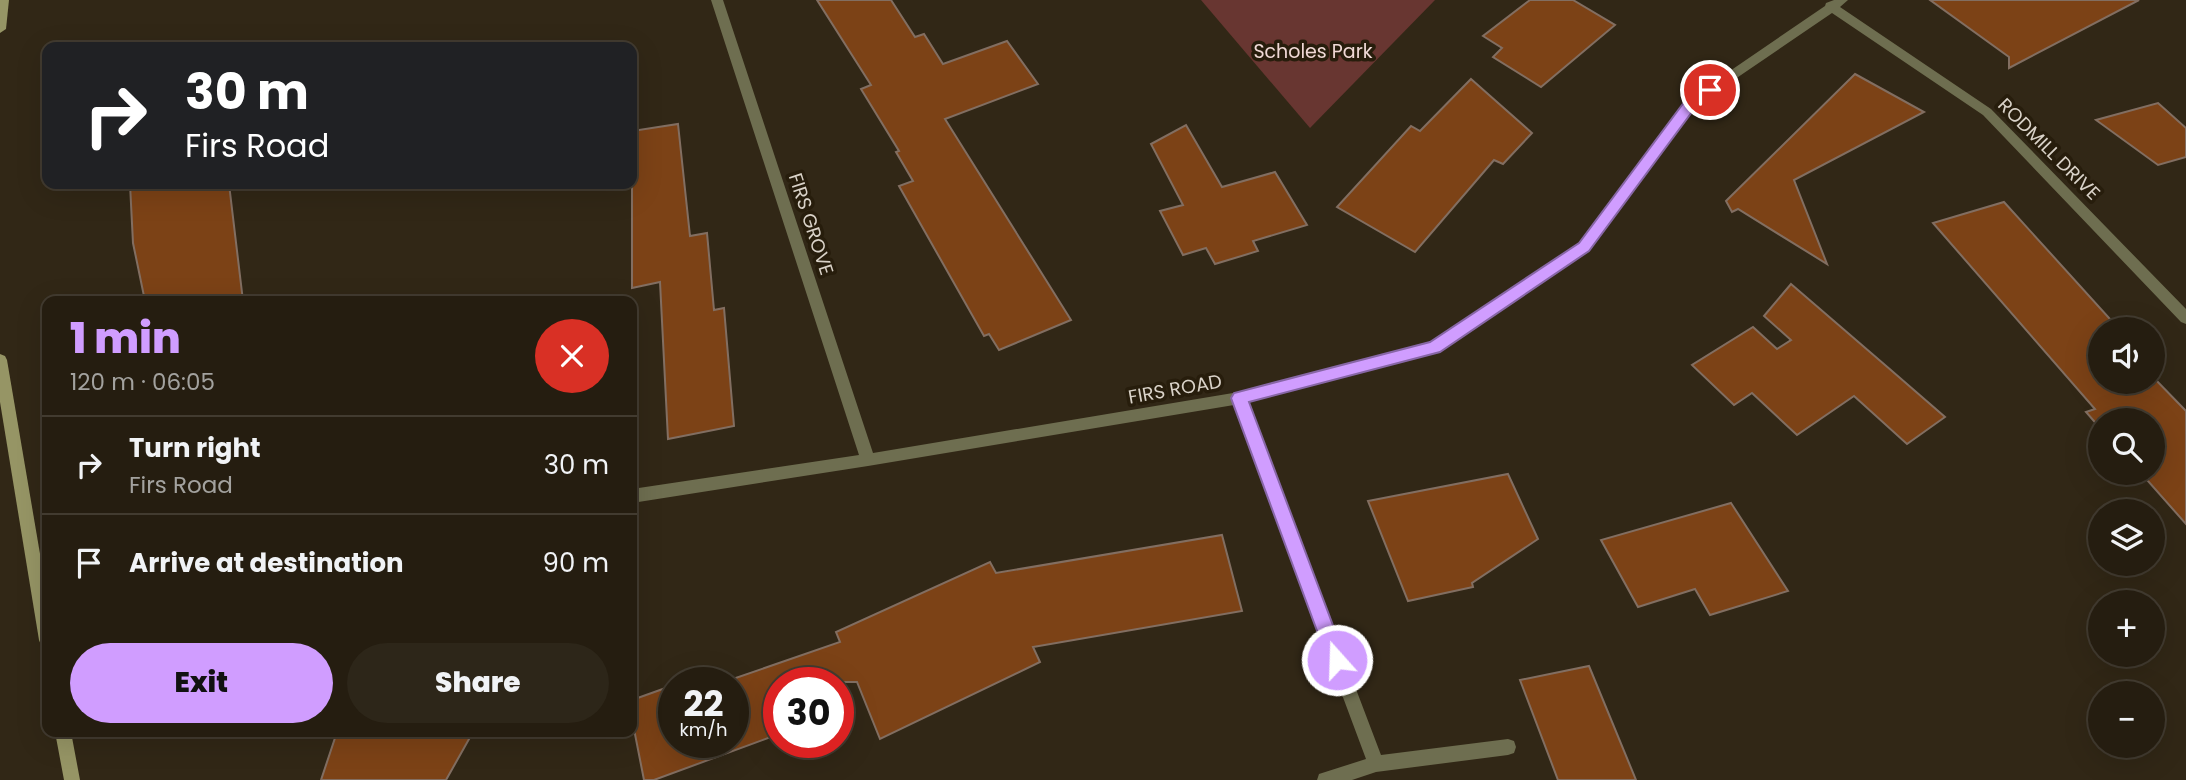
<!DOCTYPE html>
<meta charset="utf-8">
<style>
body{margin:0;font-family:Poppins,sans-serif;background:#2d2619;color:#f1f3f6;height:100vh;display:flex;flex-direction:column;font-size:26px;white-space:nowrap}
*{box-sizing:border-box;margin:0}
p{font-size:23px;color:#a3a29f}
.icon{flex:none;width:38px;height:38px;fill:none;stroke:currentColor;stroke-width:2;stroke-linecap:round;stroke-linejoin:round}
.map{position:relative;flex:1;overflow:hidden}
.sheet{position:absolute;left:42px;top:296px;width:595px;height:441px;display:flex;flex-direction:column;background:#251d10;border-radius:14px;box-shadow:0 7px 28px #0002,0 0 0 2px #423b30}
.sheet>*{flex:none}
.guide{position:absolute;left:42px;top:42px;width:595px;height:147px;border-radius:14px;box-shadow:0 7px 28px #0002,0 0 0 2px #423b30;background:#202124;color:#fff;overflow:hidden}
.fabs{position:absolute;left:2088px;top:317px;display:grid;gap:14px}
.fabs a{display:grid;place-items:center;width:77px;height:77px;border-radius:50%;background:#251d10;box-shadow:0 7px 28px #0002,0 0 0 2px #423b30;font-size:35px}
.speed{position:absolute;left:658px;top:667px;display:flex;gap:14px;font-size:35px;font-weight:700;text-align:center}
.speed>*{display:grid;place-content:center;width:91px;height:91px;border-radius:50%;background:#251d10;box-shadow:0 7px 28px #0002,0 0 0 2px #423b30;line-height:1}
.speed small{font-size:18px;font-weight:400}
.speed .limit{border:10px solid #d22;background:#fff;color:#111}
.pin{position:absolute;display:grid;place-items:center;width:60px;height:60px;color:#fff;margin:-30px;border:4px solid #fff;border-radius:50%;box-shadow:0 2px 7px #0007}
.me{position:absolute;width:77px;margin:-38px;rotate:340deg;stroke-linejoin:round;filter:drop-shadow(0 0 5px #0008)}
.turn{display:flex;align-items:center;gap:24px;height:147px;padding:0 28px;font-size:32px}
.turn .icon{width:91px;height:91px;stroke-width:2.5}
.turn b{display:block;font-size:49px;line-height:60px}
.round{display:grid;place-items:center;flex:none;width:74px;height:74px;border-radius:37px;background:#2d2619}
.head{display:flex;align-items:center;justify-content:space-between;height:119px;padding:0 28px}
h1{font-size:42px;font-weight:800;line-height:52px;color:#d09dff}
.button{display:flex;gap:14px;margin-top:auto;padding:14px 28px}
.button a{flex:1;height:80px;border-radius:42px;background:#d09dff;color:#111;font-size:28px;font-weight:800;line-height:80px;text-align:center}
.button a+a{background:#2d2619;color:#f1f3f6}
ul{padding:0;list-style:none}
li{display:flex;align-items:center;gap:21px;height:98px;padding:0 28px;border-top:2px solid #423b30}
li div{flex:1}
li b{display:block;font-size:26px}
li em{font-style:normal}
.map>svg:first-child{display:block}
.green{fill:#683631}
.building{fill:#7c4216;stroke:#826e61;stroke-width:2}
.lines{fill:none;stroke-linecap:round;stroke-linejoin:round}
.minor{fill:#6e6e50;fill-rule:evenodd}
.secondary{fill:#969565;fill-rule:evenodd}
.route{fill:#d09dff;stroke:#8766a6;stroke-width:2}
.labels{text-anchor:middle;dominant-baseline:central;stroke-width:7;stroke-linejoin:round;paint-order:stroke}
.park-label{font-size:19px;fill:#f0d9d6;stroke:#271d0c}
.street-label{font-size:19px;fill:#d9d2c8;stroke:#271d0c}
</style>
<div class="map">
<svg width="2186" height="780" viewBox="0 0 2186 780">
<rect width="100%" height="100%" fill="#312716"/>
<!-- green -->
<polygon class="green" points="1201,0 1435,0 1310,128"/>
<!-- building -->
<g class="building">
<polygon points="817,0 891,0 915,37 924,34 943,64 1007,41 1038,84 945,119 1071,320 999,350 989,334 984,336 899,186 913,181 896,152 899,151 861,89 871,85"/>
<polygon points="1530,0 1573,0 1615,25 1541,87 1493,57 1502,48 1483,36"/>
<polygon points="1930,0 2139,0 2009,68 2009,57"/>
<polygon points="1855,74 1924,112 1794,180 1827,264 1738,209 1732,212 1726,201"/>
<polygon points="1471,79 1532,133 1503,164 1494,160 1415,252 1337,207 1411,126 1420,131"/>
<polygon points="2158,103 2186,128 2186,157 2158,165 2096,120"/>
<polygon points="678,124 690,236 707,233 714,310 724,308 734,426 668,439 660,282 632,288 632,131"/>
<polygon points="1186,125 1222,187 1275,172 1307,225 1253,241 1258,251 1215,264 1206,248 1183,255 1160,211 1183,205 1151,144"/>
<polygon points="130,184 229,184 243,301 145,301 133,243"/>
<polygon points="2004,202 2119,329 2100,329 2100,382 2152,382 2152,376 2186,411 2186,524 2140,472 2152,472 2152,420 2100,420 2100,428 2086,412 2095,409 1933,223"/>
<polygon points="1791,284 1892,371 1945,417 1907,444 1854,396 1797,435 1752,393 1734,405 1692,365 1753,327 1777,349 1791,340 1764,316"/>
<polygon points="1508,474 1538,539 1472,583 1473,587 1408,601 1368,501"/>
<polygon points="1731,503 1788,591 1710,615 1695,589 1638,607 1601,540"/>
<polygon points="1222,535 1242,611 1033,647 1040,662 880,739 857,682 779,682 779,734 654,780 644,780 632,719 632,700 674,685 674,742 733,742 733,682 724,682 840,642 836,632 990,562 996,573"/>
<polygon points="1589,666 1636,780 1558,780 1520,680"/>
<polygon points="337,732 473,732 446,780 321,780"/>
</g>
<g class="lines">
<!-- minor -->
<polygon class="minor" points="711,0 723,0 873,453 1239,392 1431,342 1579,243 1686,101 1825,6 1826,3 1834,0 1848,0 1840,7 1991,109 2186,309 2186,324 2181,322 1983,115 1832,13 1694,107 1589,251 1440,351 1247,402 1381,755 1508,739 1514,741 1516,747 1514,753 1508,755 1376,772 1352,780 1317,780 1319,774 1366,759 1234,405 868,466 632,503 632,489 859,455"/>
<!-- secondary -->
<g class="secondary">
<polygon points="0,0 9,0 6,29 0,33"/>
<polygon points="0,354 5,356 7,360 47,595 47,648 41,645 39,640 0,402"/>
<polygon points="55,732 71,732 80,780 64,780"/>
</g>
</g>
<!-- route -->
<polygon class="route" points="1710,85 1715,87 1715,94 1695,108 1589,251 1440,352 1249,402 1346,660 1343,666 1337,668 1330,666 1231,398 1234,393 1430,342 1579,243 1685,101"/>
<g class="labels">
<!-- park labels -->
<g class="park-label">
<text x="1313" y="51">Scholes Park</text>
</g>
<!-- street labels -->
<g class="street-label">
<text transform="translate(2049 149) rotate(45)">RODMILL DRIVE</text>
<text transform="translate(811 224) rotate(72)">FIRS GROVE</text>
<text transform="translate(1175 389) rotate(-10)">FIRS ROAD</text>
</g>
</g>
</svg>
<div class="fabs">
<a><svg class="icon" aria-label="sound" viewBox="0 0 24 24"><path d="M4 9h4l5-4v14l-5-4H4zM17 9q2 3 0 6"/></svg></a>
<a><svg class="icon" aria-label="search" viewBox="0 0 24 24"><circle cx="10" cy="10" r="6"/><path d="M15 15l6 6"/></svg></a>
<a><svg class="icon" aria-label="layers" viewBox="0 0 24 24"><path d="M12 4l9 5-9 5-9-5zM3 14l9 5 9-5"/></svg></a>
<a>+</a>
<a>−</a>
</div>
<div class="speed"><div>22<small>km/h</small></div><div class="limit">30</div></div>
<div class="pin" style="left:1710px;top:90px;background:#d93025"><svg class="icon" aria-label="arrive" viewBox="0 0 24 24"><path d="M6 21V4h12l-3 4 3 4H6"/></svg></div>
<svg class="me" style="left:1337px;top:660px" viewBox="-20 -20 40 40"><circle r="17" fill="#d09dff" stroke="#fff" stroke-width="3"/><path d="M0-11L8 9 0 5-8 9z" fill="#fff"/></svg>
<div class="guide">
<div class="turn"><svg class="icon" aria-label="right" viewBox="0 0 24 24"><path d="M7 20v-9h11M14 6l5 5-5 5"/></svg><div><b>30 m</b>Firs Road</div></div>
</div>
<section class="sheet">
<div class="head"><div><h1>1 min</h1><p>120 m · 06:05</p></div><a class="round" style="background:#d93025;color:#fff"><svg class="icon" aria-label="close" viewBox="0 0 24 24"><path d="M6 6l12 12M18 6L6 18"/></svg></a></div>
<ul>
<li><svg class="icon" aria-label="right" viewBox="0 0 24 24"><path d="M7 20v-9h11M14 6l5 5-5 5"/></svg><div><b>Turn right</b><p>Firs Road</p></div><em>30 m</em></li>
<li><svg class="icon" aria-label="arrive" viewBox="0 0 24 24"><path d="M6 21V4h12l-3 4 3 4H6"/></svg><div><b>Arrive at destination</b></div><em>90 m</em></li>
</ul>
<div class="button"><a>Exit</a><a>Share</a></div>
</section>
</div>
